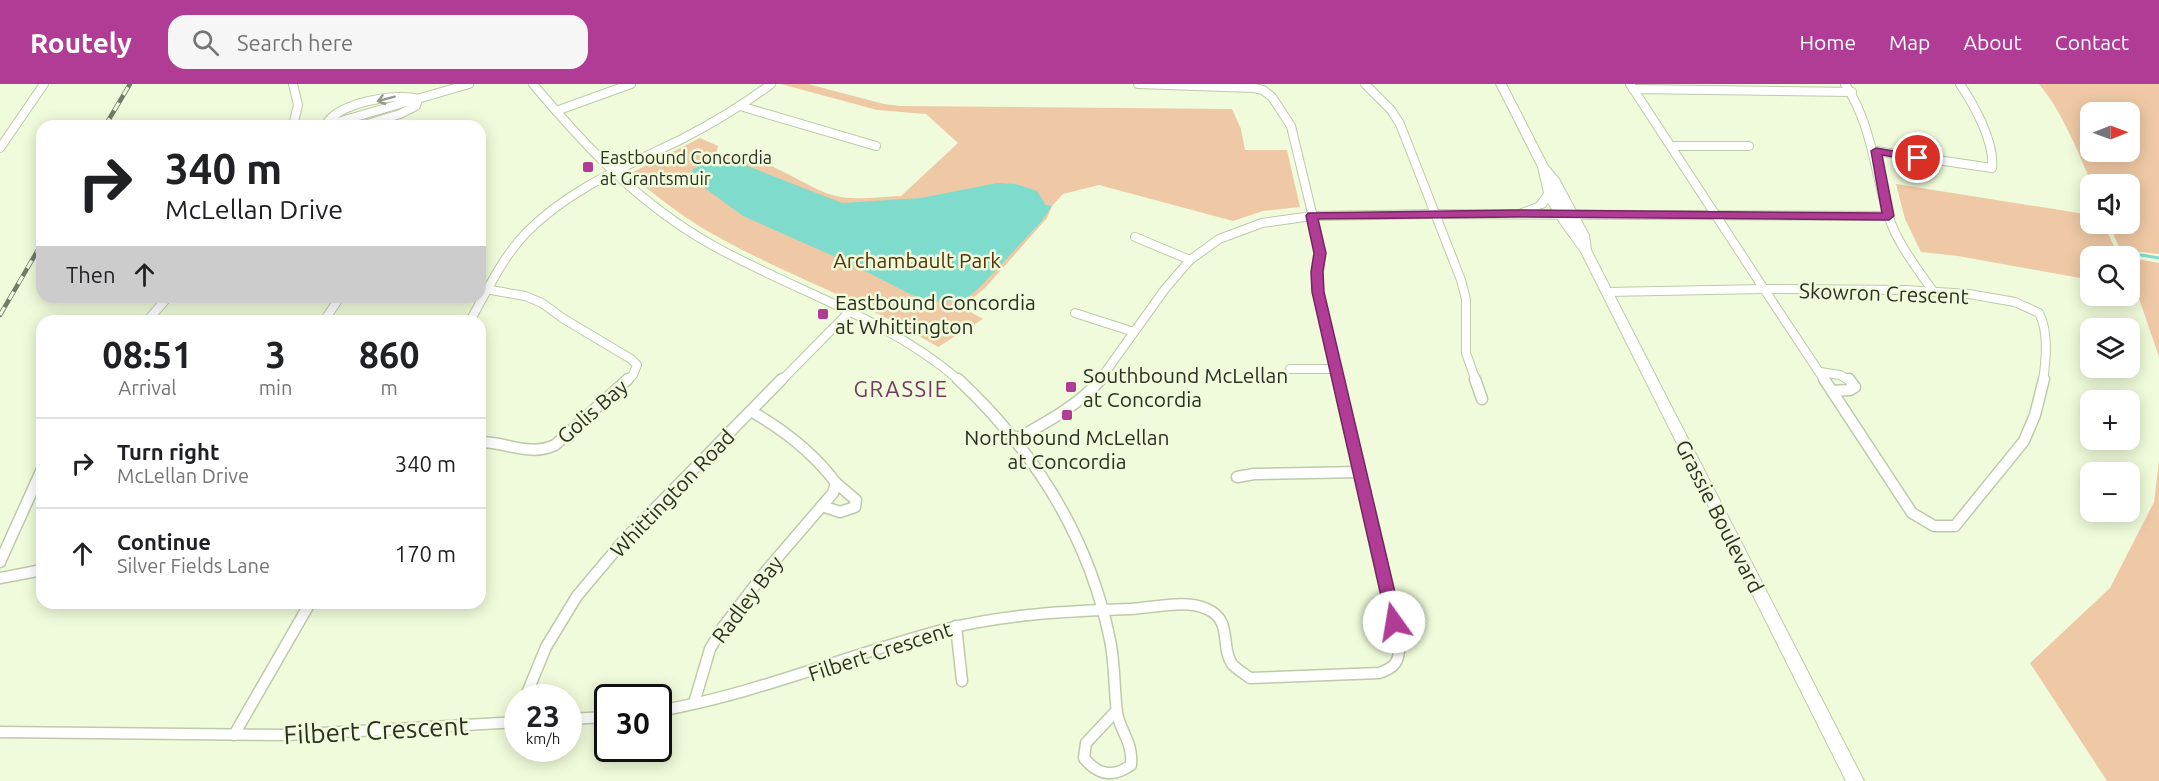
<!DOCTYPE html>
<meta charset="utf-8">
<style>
body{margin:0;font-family:Ubuntu,sans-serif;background:#f6f6f6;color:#202124;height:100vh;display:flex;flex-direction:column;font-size:22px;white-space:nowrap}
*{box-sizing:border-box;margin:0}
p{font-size:20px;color:#757577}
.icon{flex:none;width:33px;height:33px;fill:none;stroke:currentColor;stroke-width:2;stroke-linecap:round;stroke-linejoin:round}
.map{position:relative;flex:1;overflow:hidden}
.details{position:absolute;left:36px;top:231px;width:450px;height:294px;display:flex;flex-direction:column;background:#fff;border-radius:18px;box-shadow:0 3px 15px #0003}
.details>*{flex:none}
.hud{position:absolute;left:36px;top:36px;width:450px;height:183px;border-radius:18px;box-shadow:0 3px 15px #0003;background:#fff;color:#202124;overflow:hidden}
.needle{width:39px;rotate:89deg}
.tools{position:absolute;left:2080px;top:18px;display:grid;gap:12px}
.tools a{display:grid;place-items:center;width:60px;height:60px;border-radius:12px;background:#fff;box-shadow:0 3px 15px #0003;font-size:30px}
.speed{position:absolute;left:504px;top:600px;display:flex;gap:12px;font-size:30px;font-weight:700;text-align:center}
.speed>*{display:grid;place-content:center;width:78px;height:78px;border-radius:50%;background:#fff;box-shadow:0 3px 15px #0003;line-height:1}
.speed small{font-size:15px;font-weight:400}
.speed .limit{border:3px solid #111;border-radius:9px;background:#fff;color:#111}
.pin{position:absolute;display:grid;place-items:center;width:51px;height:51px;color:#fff;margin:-26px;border:3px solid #fff;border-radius:50%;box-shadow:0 2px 6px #0007}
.me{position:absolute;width:66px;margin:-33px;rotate:347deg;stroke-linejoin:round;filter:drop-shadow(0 0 4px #0008)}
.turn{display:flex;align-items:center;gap:21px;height:126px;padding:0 30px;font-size:27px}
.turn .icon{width:78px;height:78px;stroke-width:2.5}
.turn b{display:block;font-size:42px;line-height:51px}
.then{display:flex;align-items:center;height:57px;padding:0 30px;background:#0003;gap:12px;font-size:22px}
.eta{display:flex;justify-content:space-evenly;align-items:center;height:102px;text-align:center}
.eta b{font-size:36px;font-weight:600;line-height:42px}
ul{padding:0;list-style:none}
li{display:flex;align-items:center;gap:18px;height:90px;padding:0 30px;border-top:2px solid #e0e0e0}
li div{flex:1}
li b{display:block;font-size:22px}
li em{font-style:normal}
header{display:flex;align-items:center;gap:36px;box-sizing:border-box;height:84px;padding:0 30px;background:#b13c95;color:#fff}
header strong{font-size:28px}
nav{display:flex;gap:33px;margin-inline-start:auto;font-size:21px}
.search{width:420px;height:54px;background:#f6f6f6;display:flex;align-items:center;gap:15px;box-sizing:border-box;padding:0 21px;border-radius:18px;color:#757577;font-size:22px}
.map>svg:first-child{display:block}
.green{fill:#efc9a5;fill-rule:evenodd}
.water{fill:#7fdbcb}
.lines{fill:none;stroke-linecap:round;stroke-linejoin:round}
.stream{stroke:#7fdbcb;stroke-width:3}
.minor-far1-casing{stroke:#becaa9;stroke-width:10}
.minor-casing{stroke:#becaa9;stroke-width:13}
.secondary-casing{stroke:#becaa9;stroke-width:2}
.minor-far1{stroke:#fff;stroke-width:8}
.minor{stroke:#fff;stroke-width:10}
.secondary{fill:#fff;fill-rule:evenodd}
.rail-casing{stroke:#747b67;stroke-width:4.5}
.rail{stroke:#effbda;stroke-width:3;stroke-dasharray:9;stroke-linecap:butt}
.oneway{stroke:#969892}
.route{fill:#b13c95;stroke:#732761;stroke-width:1.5}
.poi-dot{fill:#b13c95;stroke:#effbda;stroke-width:2}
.labels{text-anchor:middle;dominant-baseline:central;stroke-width:5;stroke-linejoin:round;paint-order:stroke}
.far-poi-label{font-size:18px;fill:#2c3024;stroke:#effbda;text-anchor:start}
.park-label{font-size:21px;fill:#553207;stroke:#effbda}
.street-label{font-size:21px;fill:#2c3024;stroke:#effbda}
.poi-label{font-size:21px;fill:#2c3024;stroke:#effbda;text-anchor:start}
.neighbourhood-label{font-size:22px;letter-spacing:1.5px;fill:#733963;stroke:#effbda}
.near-street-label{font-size:26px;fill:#2c3024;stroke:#effbda}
</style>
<header>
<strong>Routely</strong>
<div class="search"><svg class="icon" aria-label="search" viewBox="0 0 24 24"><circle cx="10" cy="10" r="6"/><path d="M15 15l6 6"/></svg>Search here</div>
<nav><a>Home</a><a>Map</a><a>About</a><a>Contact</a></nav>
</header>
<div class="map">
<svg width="2159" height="697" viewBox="0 0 2159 697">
<rect width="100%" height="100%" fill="#effbda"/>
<!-- green -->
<g class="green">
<path d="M781 0H808L884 20 901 22 1232 25 1241 45 1245 66H1287L1300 123 1263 127 1233 137 1099 101 1063 110 1052 122 1047 134 985 204 962 223 983 235 938 263C862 215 775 188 699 142 674 126 651 108 629 90L700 54 718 62 716 70C758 67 790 94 826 109 849 118 877 113 901 112L958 59 926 30 877 26Z"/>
<path d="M2039 0H2159V170L2141 168 2133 170 2138 175 2159 179V273L2130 188V172H2123L2109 140H2130V100H2092C2077 66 2063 29 2039 0ZM2091 28H2130V68H2091Z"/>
<polygon points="1896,100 2091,131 2091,140 2103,140 2119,172 2091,172 2091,196 1958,172 1921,168 1905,135"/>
<polygon points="2159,377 2159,697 2107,697 2030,579 2110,504 2154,418"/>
</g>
<!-- water -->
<polygon class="water" points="732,76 842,119 921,114 997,99 1016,100 1037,107 1046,121 1052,122 1041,138 978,205 965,215 938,218 914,212 849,179 743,132 691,94 693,85 706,78"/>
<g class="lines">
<!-- stream -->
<polyline class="stream" points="2141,171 2159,174"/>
<!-- minor-far1 casing -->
<g class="minor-far1-casing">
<g id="minor-far1">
<polyline points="293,0 298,21 293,42"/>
<path d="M533 0C586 63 639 120 712 161 794 207 888 234 960 297"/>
<polyline points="1138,0 1254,4 1263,6 1272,13 1291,42 1319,158 1318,208 1338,297"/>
<polyline points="1365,0 1391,26 1400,40 1461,196 1466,215 1466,269 1476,297"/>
<polyline points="1630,0 1764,205"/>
<path d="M1845 0C1872 41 1874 86 1888 131 1897 159 1916 183 1933 207"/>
<polyline points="1633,5 1852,8"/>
<polyline points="740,22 876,62"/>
<polyline points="556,27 631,0"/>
<path d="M326 41C336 19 397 8 418 15L416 22 400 30 361 42"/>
<polyline points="324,42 469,0"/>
<polyline points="1672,62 1749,62"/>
<polyline points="0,64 44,0"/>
<path d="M1876 67 1992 84C1995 58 1974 21 1960 0"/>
<polyline points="1135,153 1190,176"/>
<polyline points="480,204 525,212 542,219 564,235 631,275 637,281 633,291 626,297"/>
<polyline points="1764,205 1825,297"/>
<path d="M1764 205 1906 206 1969 210 2015 218 2039 229C2049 248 2046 276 2043 297"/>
<polyline points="1606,208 1764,205"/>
<polyline points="1075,229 1134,248"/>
<polyline points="147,237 168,213"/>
<polyline points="324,237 340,213"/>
<path d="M470 237C487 207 502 174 526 149 570 104 627 82 682 55 713 39 743 21 771 0"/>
<polyline points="1290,285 1335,285"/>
<polyline points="1820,288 1840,291 1850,297"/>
<polyline points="781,297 849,228"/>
<polyline points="1099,297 1165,205 1190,176 1219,155 1262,139 1312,132 1434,130 1889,132"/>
</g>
</g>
<!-- minor casing -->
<g class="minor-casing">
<g id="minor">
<path d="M958 295C1034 366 1089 453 1110 556 1115 580 1114 605 1117 629 1121 649 1133 658 1131 681 1113 694 1098 691 1084 674L1086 659 1117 626"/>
<polyline points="1475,295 1482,315"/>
<polyline points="1824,295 1912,429 1934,442 1955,442 2024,357 2035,331 2044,295"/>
<polyline points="1832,307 1850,306 1855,303 1849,295"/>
<path d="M1018 354C1047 338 1079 321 1101 295"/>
<path d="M480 358C508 358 529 373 555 361L628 295"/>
<polyline points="1237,393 1254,390 1360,388"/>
<polyline points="822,422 840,428 855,423 856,416 836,399"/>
<polyline points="0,478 42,385"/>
<polyline points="0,494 42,486"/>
<polyline points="956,542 962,597"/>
<polyline points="525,614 546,563 577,512 625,455 782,295"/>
<path d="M694 619 710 565 723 543 766 487 833 409 836 399C813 368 784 346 751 327"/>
<path d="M658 627C757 610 849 570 946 545 1006 530 1069 527 1130 525 1154 524 1185 515 1207 525 1233 536 1220 563 1232 580 1236 585 1245 590 1250 594L1379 589C1395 584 1400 577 1399 560L1338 295"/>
<polyline points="568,635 608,633"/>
<polyline points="0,648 287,651 518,638"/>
<polyline points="234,651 310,519"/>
</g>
</g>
<!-- secondary casing -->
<g class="secondary-casing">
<polygon id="secondary" points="1496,0 1506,0 1548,82 1559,95 1589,151 1591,166 1864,697 1846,697 1581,168 1560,139 1548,119 1545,123 1521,131 1517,132 1511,129 1537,119 1544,109 1538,83"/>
</g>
<!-- minor-far1 -->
<use href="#minor-far1" class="minor-far1"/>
<!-- minor -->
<use href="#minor" class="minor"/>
<!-- secondary -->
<use href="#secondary" class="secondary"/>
<!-- rail casing -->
<g class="rail-casing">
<g id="rail">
<polyline points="105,42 130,0"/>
<polyline points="0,231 42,159"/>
</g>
</g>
<!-- rail -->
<use href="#rail" class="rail"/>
</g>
<!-- one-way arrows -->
<defs><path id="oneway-shaft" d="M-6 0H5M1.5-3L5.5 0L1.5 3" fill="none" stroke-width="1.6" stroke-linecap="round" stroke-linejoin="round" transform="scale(1.5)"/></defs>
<use class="oneway" href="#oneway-shaft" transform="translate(386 15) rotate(165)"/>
<!-- route -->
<polygon class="route" points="1876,64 1918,71 1923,74 1918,77 1882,71 1894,132 1889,136 1517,133 1318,135 1326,169 1323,188 1324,208 1402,538 1400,543 1394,545 1388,543 1312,208 1311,188 1314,169 1306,132 1308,129 1517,126 1882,129 1871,67"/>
<!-- markers -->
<g class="poi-dot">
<rect x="582" y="77" width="12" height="12" rx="3"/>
<rect x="817" y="224" width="12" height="12" rx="3"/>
<rect x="1065" y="297" width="12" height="12" rx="3"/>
<rect x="1061" y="325" width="12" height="12" rx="3"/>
</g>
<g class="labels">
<!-- far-poi labels -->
<g class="far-poi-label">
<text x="600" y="73">Eastbound Concordia<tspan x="600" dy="21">at Grantsmuir</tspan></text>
</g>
<!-- park labels -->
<g class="park-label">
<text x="917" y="176">Archambault Park</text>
</g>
<!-- street labels -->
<g class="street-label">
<text transform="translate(1884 209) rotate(2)">Skowron Crescent</text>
<text transform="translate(592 327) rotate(-41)">Golis Bay</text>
<text transform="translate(672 409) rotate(-46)">Whittington Road</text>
<text transform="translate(1720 432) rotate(63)">Grassie Boulevard</text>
<text transform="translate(747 515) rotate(-53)">Radley Bay</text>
<text transform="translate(880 567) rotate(-18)">Filbert Crescent</text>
</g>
<!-- poi labels -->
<g class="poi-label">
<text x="835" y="218">Eastbound Concordia<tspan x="835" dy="24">at Whittington</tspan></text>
<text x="1083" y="291">Southbound McLellan<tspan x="1083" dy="24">at Concordia</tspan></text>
<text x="1067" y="353" text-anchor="middle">Northbound McLellan<tspan x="1067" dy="24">at Concordia</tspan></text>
</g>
<!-- neighbourhood labels -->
<g class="neighbourhood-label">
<text x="901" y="304">GRASSIE</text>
</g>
<!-- near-street labels -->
<g class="near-street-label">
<text transform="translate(376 646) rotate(-3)">Filbert Crescent</text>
</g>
</g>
</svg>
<div class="tools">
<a><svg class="needle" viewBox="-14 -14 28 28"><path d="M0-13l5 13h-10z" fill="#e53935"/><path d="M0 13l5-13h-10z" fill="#757577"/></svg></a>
<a><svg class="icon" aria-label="sound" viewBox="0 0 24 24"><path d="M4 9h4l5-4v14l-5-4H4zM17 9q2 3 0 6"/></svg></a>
<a><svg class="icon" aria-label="search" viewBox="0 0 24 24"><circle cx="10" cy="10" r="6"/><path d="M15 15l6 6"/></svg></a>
<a><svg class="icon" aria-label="layers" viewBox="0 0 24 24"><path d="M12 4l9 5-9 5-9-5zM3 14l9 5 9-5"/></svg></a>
<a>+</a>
<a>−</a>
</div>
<div class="speed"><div>23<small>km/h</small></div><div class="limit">30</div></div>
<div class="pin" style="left:1918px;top:74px;background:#d93025"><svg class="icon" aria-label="arrive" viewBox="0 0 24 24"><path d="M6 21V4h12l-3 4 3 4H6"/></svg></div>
<svg class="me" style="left:1394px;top:538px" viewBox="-20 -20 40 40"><circle r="19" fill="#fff"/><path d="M0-13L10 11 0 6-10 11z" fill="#b13c95"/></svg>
<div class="hud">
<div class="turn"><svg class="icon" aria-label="right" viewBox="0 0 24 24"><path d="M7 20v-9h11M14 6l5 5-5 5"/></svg><div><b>340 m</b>McLellan Drive</div></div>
<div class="then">Then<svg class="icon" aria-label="ahead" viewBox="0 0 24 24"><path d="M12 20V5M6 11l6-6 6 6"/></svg></div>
</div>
<section class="details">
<div class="eta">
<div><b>08:51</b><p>Arrival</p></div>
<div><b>3</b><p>min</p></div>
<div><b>860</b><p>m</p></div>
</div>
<ul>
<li><svg class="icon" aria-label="right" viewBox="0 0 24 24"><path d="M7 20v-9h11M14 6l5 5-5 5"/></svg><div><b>Turn right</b><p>McLellan Drive</p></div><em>340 m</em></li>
<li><svg class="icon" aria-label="ahead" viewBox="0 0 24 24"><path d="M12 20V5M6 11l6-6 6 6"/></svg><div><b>Continue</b><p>Silver Fields Lane</p></div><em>170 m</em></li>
</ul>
</section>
</div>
